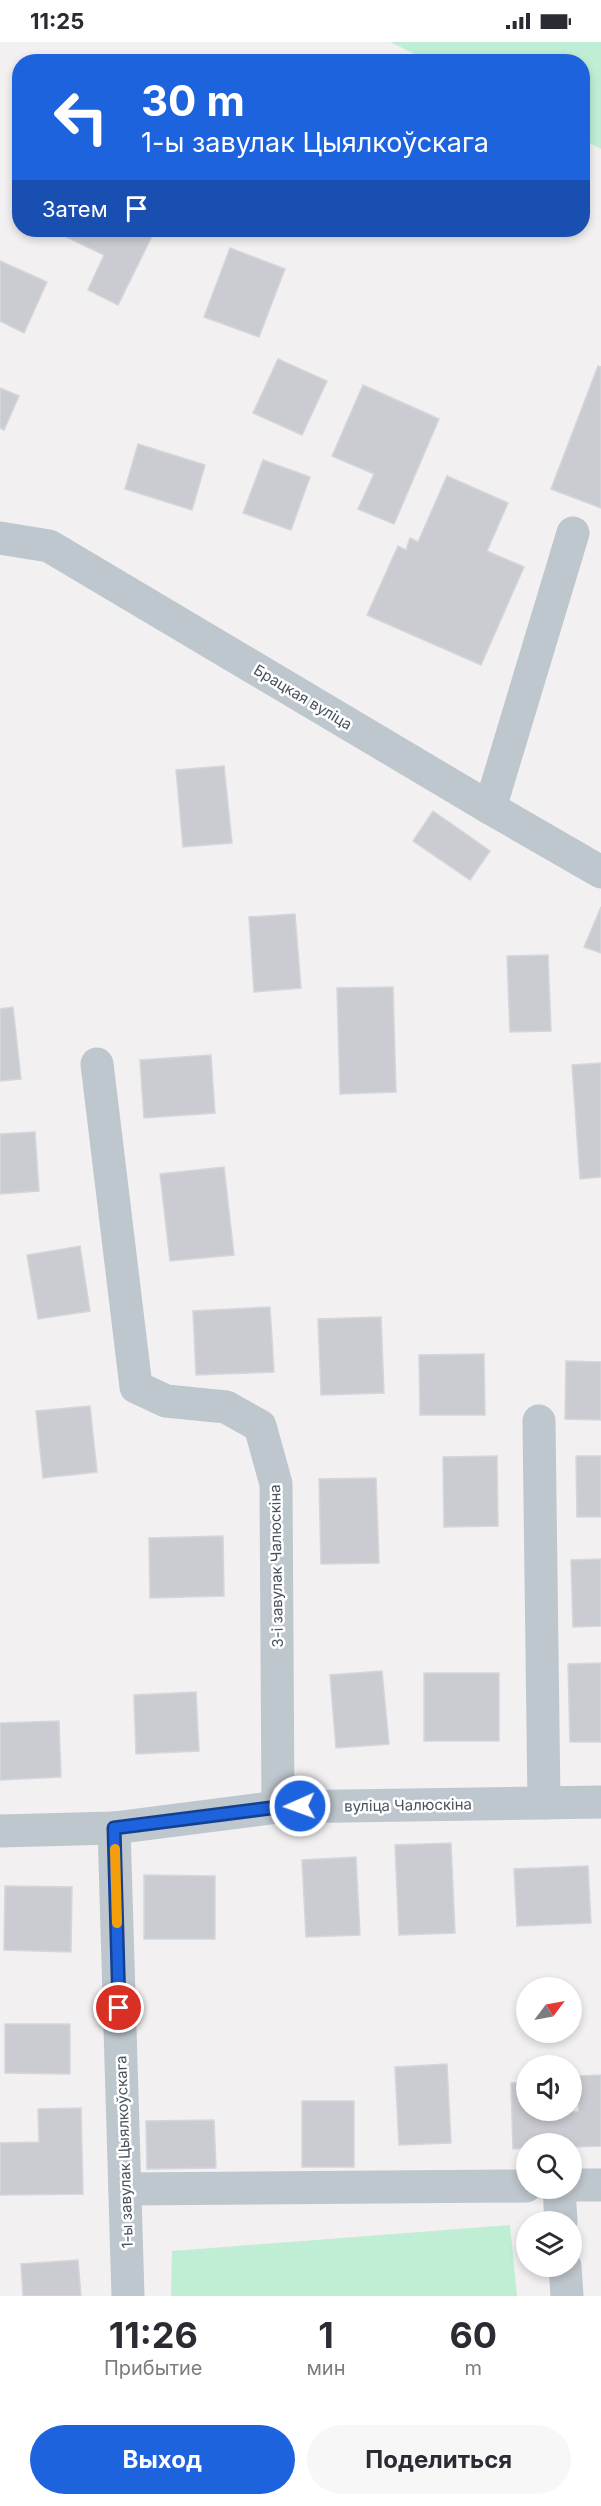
<!DOCTYPE html>
<html lang="ru">
<meta charset="utf-8">
<style>
body{margin:0;font-family:Inter,sans-serif;background:#f7f7f7;color:#2b2b33;height:100vh;display:flex;flex-direction:column;font-size:22px;white-space:nowrap}
*{box-sizing:border-box;margin:0}
p{font-size:20px;color:#7c7c81}
.icon{flex:none;width:33px;height:33px;fill:none;stroke:currentColor;stroke-width:2;stroke-linecap:round;stroke-linejoin:round}
.map{position:relative;height:2254px;overflow:hidden}
.side{display:flex;flex-direction:column;background:#fff;flex:1}
.side>*{flex:none}
.guide{position:absolute;left:12px;top:12px;width:578px;height:183px;border-radius:24px;box-shadow:0 3px 9px #0003;background:#1e63de;color:#fff;overflow:hidden}
.needle{width:39px;rotate:58deg}
.fabs{position:absolute;left:516px;top:1935px;display:grid;gap:12px}
.fabs a{display:grid;place-items:center;width:66px;height:66px;border-radius:50%;background:#fff;box-shadow:0 3px 9px #0003;font-size:30px}
.pin{position:absolute;display:grid;place-items:center;width:51px;height:51px;color:#fff;margin:-26px;border:3px solid #fff;border-radius:50%;box-shadow:0 2px 6px #0007}
.me{position:absolute;width:66px;margin:-33px;rotate:268deg;stroke-linejoin:round;filter:drop-shadow(0 0 4px #0008)}
.turn{display:flex;align-items:center;gap:21px;height:126px;padding:0 30px;font-size:27px}
.turn .icon{width:78px;height:78px;stroke-width:2.5}
.turn b{display:block;font-size:42px;line-height:51px}
.then{display:flex;align-items:center;height:57px;padding:0 30px;background:#0003;gap:12px;font-size:22px}
.eta{display:flex;justify-content:space-evenly;align-items:center;height:102px;text-align:center}
.eta b{font-size:36px;font-weight:700;line-height:42px}
.button{display:flex;gap:12px;margin-top:auto;padding:12px 30px}
.button a{flex:1;height:69px;border-radius:36px;background:#1e63de;color:#fff;font-size:24px;font-weight:700;line-height:69px;text-align:center}
.button a+a{background:#f7f7f7;color:#2b2b33}
.status{display:flex;justify-content:space-between;align-items:center;height:42px;padding:0 30px;background:#fff;direction:ltr}
.status svg{height:16px;fill:currentColor}
.map>svg:first-child{display:block}
.green{fill:#c0eed5}
.building{fill:#caccd2;stroke:#d4d6db;stroke-width:1.5}
.lines{fill:none;stroke-linecap:round;stroke-linejoin:round}
.minor{stroke:#bec6ce;stroke-width:33}
.route-casing{stroke:#144090;stroke-width:15}
.route{stroke:#1e63de;stroke-width:10}
.slow{stroke:#f59e0b;stroke-width:10}
.labels{text-anchor:middle;dominant-baseline:central;stroke-width:5;stroke-linejoin:round;paint-order:stroke}
.street-label{font-size:15px;fill:#48515d;stroke:#fff}
</style>
<div class="status"><b>11:25</b><svg viewBox="0 0 49 12"><path d="M0 12V9h3v3zM5 12V6h3v6zM10 12V3h3v9zM15 12V0h3v12zM26 1h20v11H26zM47 4h2v5h-2z"/></svg></div>
<div class="map">
<svg width="601" height="2254" viewBox="0 0 601 2254">
<rect width="100%" height="100%" fill="#f2f0f0"/>
<!-- green -->
<g class="green">
<polygon points="390,0 601,0 601,107 582,97 582,20 429,19"/>
<polygon points="510,2183 517,2254 171,2254 172,2209"/>
</g>
<!-- building -->
<g class="building">
<polygon points="55,188 155,188 118,263 88,248 104,213 54,189"/>
<polygon points="230,206 285,227 259,295 204,275"/>
<polygon points="0,219 47,240 24,291 0,279"/>
<polygon points="278,317 327,339 302,393 253,371"/>
<polygon points="598,324 601,325 601,466 551,447"/>
<polygon points="363,343 439,377 394,482 358,467 374,432 332,414"/>
<polygon points="0,346 19,354 4,388 0,386"/>
<polygon points="138,402 205,423 192,468 125,447"/>
<polygon points="263,418 310,435 291,488 243,471"/>
<polygon points="447,434 508,461 487,509 524,525 481,623 367,573 398,504 406,508 410,496 418,500"/>
<polygon points="224,724 232,801 183,805 176,728"/>
<polygon points="433,769 490,809 470,838 413,799"/>
<polygon points="601,865 601,911 584,905"/>
<polygon points="295,872 301,946 254,950 249,875"/>
<polygon points="548,913 551,989 510,990 507,914"/>
<polygon points="393,945 396,1050 340,1052 337,946"/>
<polygon points="13,965 21,1037 0,1039 0,967"/>
<polygon points="211,1013 215,1071 144,1076 140,1018"/>
<polygon points="601,1021 601,1135 580,1137 572,1023"/>
<polygon points="35,1090 39,1149 0,1152 0,1092"/>
<polygon points="224,1125 234,1213 170,1219 160,1132"/>
<polygon points="80,1204 90,1269 38,1277 27,1213"/>
<polygon points="270,1265 274,1330 196,1333 193,1269"/>
<polygon points="381,1275 384,1351 321,1353 318,1277"/>
<polygon points="484,1312 485,1373 420,1373 419,1313"/>
<polygon points="566,1319 601,1320 601,1378 565,1377"/>
<polygon points="90,1364 97,1430 43,1436 36,1369"/>
<polygon points="497,1414 498,1484 444,1485 443,1415"/>
<polygon points="576,1414 601,1414 601,1475 577,1475"/>
<polygon points="376,1436 379,1521 321,1522 319,1437"/>
<polygon points="223,1494 224,1554 150,1556 149,1496"/>
<polygon points="601,1517 601,1584 573,1585 571,1518"/>
<polygon points="601,1621 601,1700 570,1700 568,1622"/>
<polygon points="382,1629 389,1702 336,1706 330,1633"/>
<rect x="424" y="1631" width="75" height="68"/>
<polygon points="196,1650 199,1709 136,1712 134,1653"/>
<polygon points="59,1679 61,1735 0,1738 0,1681"/>
<polygon points="451,1801 455,1891 399,1893 395,1803"/>
<polygon points="356,1815 360,1893 306,1895 302,1818"/>
<polygon points="588,1824 591,1881 517,1884 514,1827"/>
<polygon points="144,1833 215,1834 215,1897 144,1897"/>
<polygon points="5,1844 72,1845 71,1910 4,1908"/>
<polygon points="5,1982 70,1982 70,2032 5,2031"/>
<polygon points="447,2022 451,2101 399,2103 395,2025"/>
<polygon points="601,2033 601,2104 572,2105 572,2102 526,2102 526,2106 513,2107 511,2041 526,2040 526,2068 579,2070 578,2034"/>
<rect x="302" y="2059" width="52" height="66"/>
<polygon points="81,2066 83,2152 0,2153 0,2101 39,2100 38,2067"/>
<polygon points="214,2078 216,2126 147,2127 146,2079"/>
<polygon points="78,2218 81,2254 23,2254 21,2222"/>
</g>
<g class="lines">
<!-- minor -->
<g class="minor">
<polyline points="0,496 49,504 490,766 601,830"/>
<polyline points="490,766 573,491"/>
<polyline points="97,1022 136,1345 166,1359 226,1365 260,1384 276,1442 278,1765"/>
<polyline points="539,1379 544,1761"/>
<polyline points="114,1786 128,2254"/>
<polyline points="0,1789 114,1786 278,1765 601,1760"/>
<polyline points="572,2143 601,2143"/>
<polyline points="559,2146 561,2180"/>
<polyline points="125,2147 526,2144"/>
<polyline points="565,2224 567,2254"/>
</g>
</g>
<g class="lines">
<!-- route casing -->
<g class="route-casing">
<polyline id="route" points="119,1966 114,1786 278,1765 300,1764"/>
</g>
<!-- route -->
<use href="#route" class="route"/>
<!-- slow -->
<polyline class="slow" points="115,1807 117,1881"/>
</g>
<g class="labels">
<!-- street labels -->
<g class="street-label">
<text transform="translate(303 655) rotate(31)">Брацкая вуліца</text>
<text transform="translate(276 1524) rotate(-91)">3-і завулак Чалюскіна</text>
<text transform="translate(408 1763) rotate(-1)">вуліца Чалюскіна</text>
<text transform="translate(124 2110) rotate(-92)">1-ы завулак Цыялкоўскага</text>
</g>
</g>
</svg>
<div class="fabs">
<a><svg class="needle" viewBox="-14 -14 28 28"><path d="M0-13l5 13h-10z" fill="#e53935"/><path d="M0 13l5-13h-10z" fill="#7c7c81"/></svg></a>
<a><svg class="icon" aria-label="sound" viewBox="0 0 24 24"><path d="M4 9h4l5-4v14l-5-4H4zM17 9q2 3 0 6"/></svg></a>
<a><svg class="icon" aria-label="search" viewBox="0 0 24 24"><circle cx="10" cy="10" r="6"/><path d="M15 15l6 6"/></svg></a>
<a><svg class="icon" aria-label="layers" viewBox="0 0 24 24"><path d="M12 4l9 5-9 5-9-5zM3 14l9 5 9-5"/></svg></a>
</div>
<div class="pin" style="left:119px;top:1966px;background:#d93025"><svg class="icon" aria-label="arrive" viewBox="0 0 24 24"><path d="M6 21V4h12l-3 4 3 4H6"/></svg></div>
<svg class="me" style="left:300px;top:1764px" viewBox="-20 -20 40 40"><circle r="17" fill="#1e63de" stroke="#fff" stroke-width="3"/><path d="M0-11L8 9 0 5-8 9z" fill="#fff"/></svg>
<div class="guide">
<div class="turn"><svg class="icon" aria-label="left" viewBox="0 0 24 24"><path d="M17 20v-9H6M10 6l-5 5 5 5"/></svg><div><b>30 m</b>1-ы завулак Цыялкоўскага</div></div>
<div class="then">Затем<svg class="icon" aria-label="arrive" viewBox="0 0 24 24"><path d="M6 21V4h12l-3 4 3 4H6"/></svg></div>
</div>
</div>
<section class="side">
<div class="eta">
<div><b>11:26</b><p>Прибытие</p></div>
<div><b>1</b><p>мин</p></div>
<div><b>60</b><p>m</p></div>
</div>
<div class="button"><a>Выход</a><a>Поделиться</a></div>
</section>
